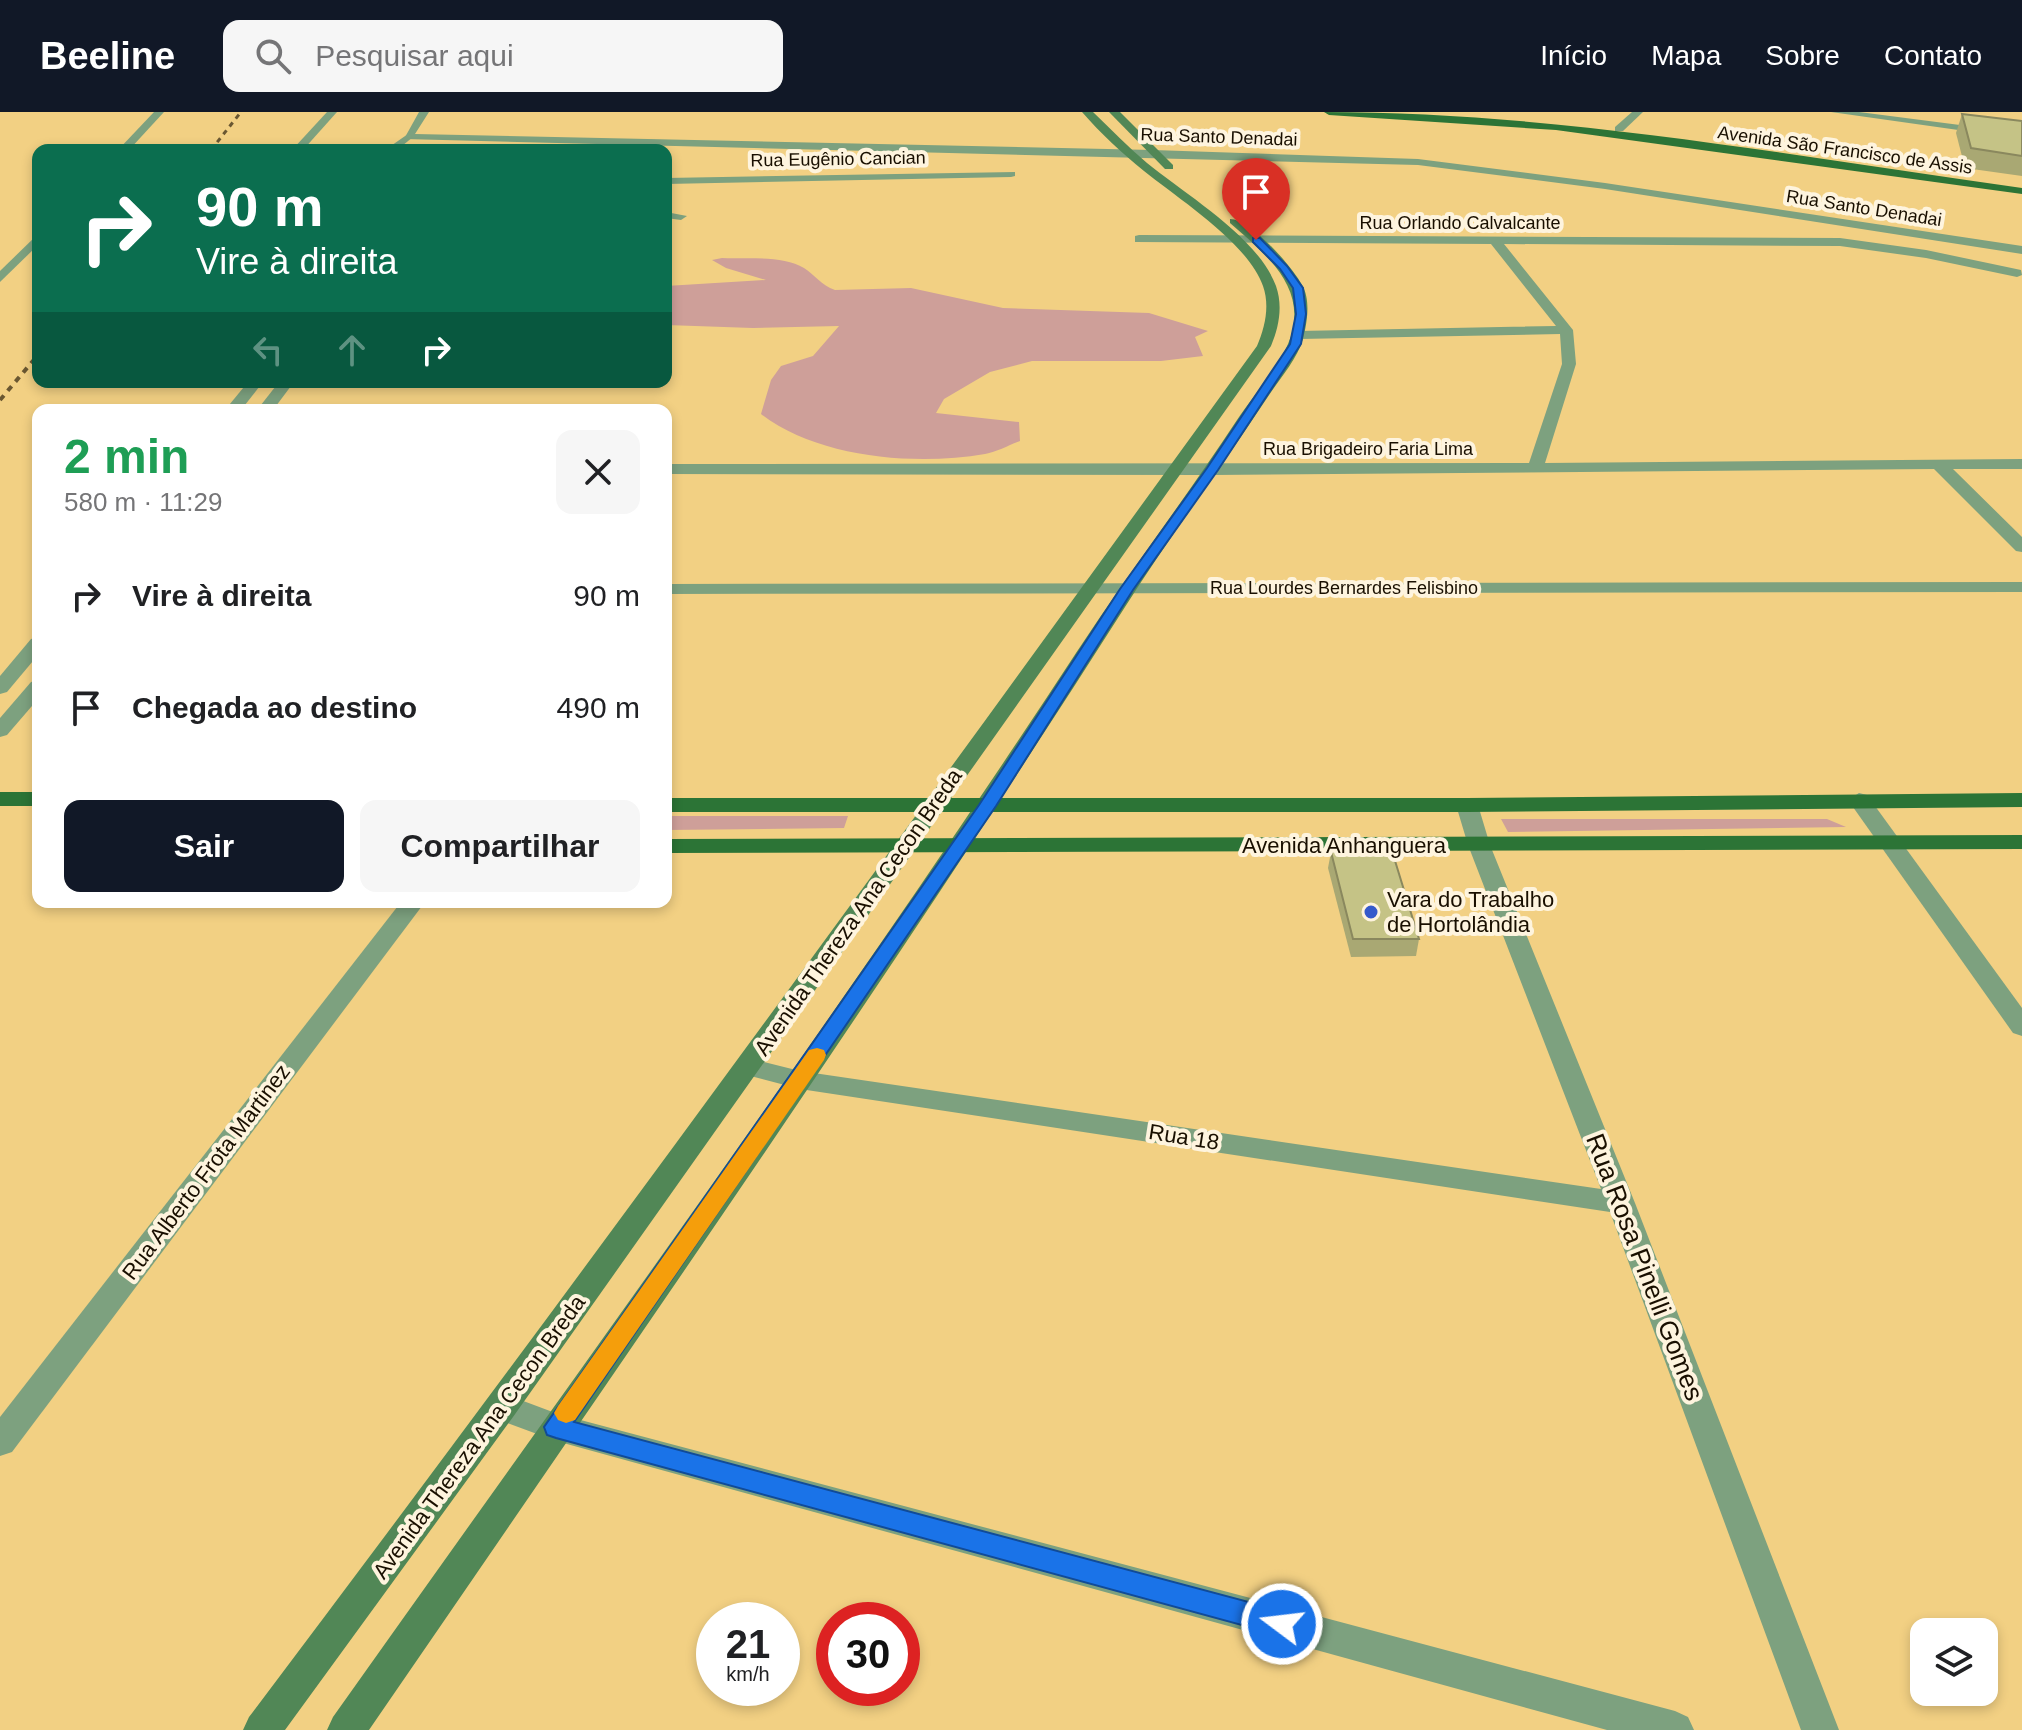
<!DOCTYPE html>
<html lang="pt">
<meta charset="utf-8">
<style>
body{margin:0;font-family:Helvetica,sans-serif;background:#f6f6f6;color:#202124;height:100vh;display:flex;flex-direction:column;font-size:30px;white-space:nowrap}
*{box-sizing:border-box;margin:0}
p{font-size:26px;color:#757577}
.icon{flex:none;width:44px;height:44px;fill:none;stroke:currentColor;stroke-width:2;stroke-linecap:round;stroke-linejoin:round}
.map{position:relative;flex:1;overflow:hidden}
.sheet{position:absolute;left:32px;top:292px;width:640px;height:504px;display:flex;flex-direction:column;background:#fff;border-radius:16px;box-shadow:0 4px 12px #0003}
.sheet>*{flex:none}
.top-card{position:absolute;left:32px;top:32px;width:640px;height:244px;border-radius:16px;box-shadow:0 4px 12px #0003;background:#0b6e4f;color:#fff;overflow:hidden}
.tools{position:absolute;left:1910px;top:1506px;display:grid;gap:16px}
.tools a{display:grid;place-items:center;width:88px;height:88px;border-radius:16px;background:#fff;box-shadow:0 4px 12px #0003;font-size:40px}
.speed{position:absolute;left:696px;top:1490px;display:flex;gap:16px;font-size:40px;font-weight:700;text-align:center}
.speed>*{display:grid;place-content:center;width:104px;height:104px;border-radius:50%;background:#fff;box-shadow:0 4px 12px #0003;line-height:1}
.speed small{font-size:20px;font-weight:400}
.speed .limit{border:12px solid #d22;background:#fff;color:#111}
.pin{position:absolute;display:grid;place-items:center;width:68px;height:68px;color:#fff;margin:-82px -34px;border-radius:50% 50% 50% 0;rotate:-45deg;box-shadow:0 0 8px #0007}
.pin .icon{rotate:45deg}
.me{position:absolute;width:88px;margin:-44px;rotate:285deg;stroke-linejoin:round;filter:drop-shadow(0 0 6px #0008)}
.turn{display:flex;align-items:center;gap:28px;height:168px;padding:0 32px;font-size:36px}
.turn .icon{width:104px;height:104px;stroke-width:2.5}
.turn b{display:block;font-size:56px;line-height:68px}
.lanes{display:flex;align-items:center;height:76px;padding:0 32px;background:#0003;justify-content:center;gap:40px;direction:ltr}
.lanes .off{opacity:.35}
.round{display:grid;place-items:center;flex:none;width:84px;height:84px;border-radius:16px;background:#f6f6f6}
.summary{display:flex;align-items:center;justify-content:space-between;height:136px;padding:0 32px}
h1{font-size:48px;font-weight:700;line-height:60px;color:#1e9e55}
.button{display:flex;gap:16px;margin-top:auto;padding:16px 32px}
.button a{flex:1;height:92px;border-radius:16px;background:#111827;color:#fff;font-size:32px;font-weight:700;line-height:92px;text-align:center}
.button a+a{background:#f6f6f6;color:#202124}
ul{padding:0;list-style:none}
li{display:flex;align-items:center;gap:24px;height:112px;padding:0 32px}
li div{flex:1}
li b{display:block;font-size:30px}
li em{font-style:normal}
header{display:flex;align-items:center;gap:48px;box-sizing:border-box;height:112px;padding:0 40px;background:#111827;color:#fff}
header strong{font-size:38px}
nav{display:flex;gap:44px;margin-inline-start:auto;font-size:28px}
.search{width:560px;height:72px;background:#f6f6f6;display:flex;align-items:center;gap:20px;box-sizing:border-box;padding:0 28px;border-radius:16px;color:#757577;font-size:30px}
.map>svg:first-child{display:block}
.green{fill:#ce9f99}
.lines{fill:none;stroke-linecap:round;stroke-linejoin:round}
.minor{fill:#7da17f;fill-rule:evenodd}
.tertiary{fill:#7da17f;fill-rule:evenodd}
.secondary{fill:#518756;fill-rule:evenodd}
.primary{fill:#2c7436;fill-rule:evenodd}
.rail-far1{stroke:#6a5731;stroke-width:3;stroke-dasharray:5 5;stroke-linecap:butt}
.rail{stroke:#6a5731;stroke-width:4;stroke-dasharray:6 6;stroke-linecap:butt}
.wall{fill:#a9a873}
.building{fill:#c5c386;stroke:#8a885e;stroke-width:2}
.route{fill:#1a73e8;stroke:#114b97;stroke-width:2}
.slow{fill:#f59e0b}
.poi-dot{fill:#355acb;stroke:#fef4de;stroke-width:3}
.labels{text-anchor:middle;dominant-baseline:central;stroke-width:8;stroke-linejoin:round;paint-order:stroke}
.far-street-label{font-size:18px;fill:#190f00;stroke:#fef4de}
.street-label{font-size:22px;fill:#190f00;stroke:#fef4de}
.poi-label{font-size:22px;fill:#190f00;stroke:#fef4de;text-anchor:start}
.near-street-label{font-size:26px;fill:#190f00;stroke:#fef4de}
</style>
<header>
<strong>Beeline</strong>
<div class="search"><svg class="icon" aria-label="search" viewBox="0 0 24 24"><circle cx="10" cy="10" r="6"/><path d="M15 15l6 6"/></svg>Pesquisar aqui</div>
<nav><a>Início</a><a>Mapa</a><a>Sobre</a><a>Contato</a></nav>
</header>
<div class="map">
<svg width="2022" height="1618" viewBox="0 0 2022 1618">
<rect width="100%" height="100%" fill="#f2d083"/>
<!-- green -->
<g class="green">
<path d="M722 146C746 147 783 143 804 156 815 163 821 173 835 178L911 176 1003 196 1149 201 1208 219 1195 225 1203 244 1161 249H1032L990 260 944 287 936 301 1019 310 1020 329C1009 333 997 340 985 342 915 354 818 346 761 302L771 268 781 254 813 244 839 214 753 216 666 213V174L766 168 726 156 712 148Z"/>
<polygon points="666,704 848,704 844,716 666,718"/>
<polygon points="1501,707 1827,707 1846,715 1508,720"/>
</g>
<g class="lines">
<!-- minor -->
<g class="minor">
<polygon points="154,0 164,0 129,38 118,38"/>
<polygon points="327,0 337,0 303,38 292,38"/>
<polygon points="419,0 429,0 415,22 1153,38 1418,47 1605,71 2022,134 2022,142 1605,77 1418,53 404,27"/>
<polygon points="1632,0 1643,0 1623,19 1615,19 1615,15"/>
<polygon points="1831,0 1859,0 2022,21 2022,27"/>
<polygon points="1015,60 1015,64 1011,65 666,72 666,66"/>
<polygon points="666,100 687,104 681,108 666,106"/>
<polygon points="38,122 38,133 0,170 0,159"/>
<polygon points="1139,123 1840,126 1926,138 2021,158 2022,163 2017,165 1926,146 1840,134 1504,132 1573,218 1576,252 1545,351 2022,347 2022,357 1953,357 2022,425 2022,440 2016,439 1934,357 1212,363 666,362 666,352 1529,351 1562,252 1560,222 1299,227 1292,223 1299,219 1556,214 1491,132 1135,130 1135,124"/>
<polygon points="2022,470 2022,480 666,482 666,472"/>
<polygon points="1859,681 1867,683 2022,896 2022,924 2013,921 1848,688"/>
<polygon points="1467,686 1478,693 1490,733 1635,1091 1839,1618 1801,1618 1610,1100 800,977 739,961 735,955 739,949 748,946 800,959 1601,1077 1468,733 1456,693"/>
<polygon points="401,790 425,790 12,1340 0,1344 0,1305"/>
<polygon points="502,1281 558,1302 1675,1599 1688,1605 1694,1618 1607,1618 556,1329 491,1305 486,1295 491,1285"/>
</g>
<!-- tertiary -->
<g class="tertiary">
<polygon points="408,22 413,25 397,38 385,38"/>
<polygon points="248,270 263,270 241,298 225,298"/>
<polygon points="279,270 294,270 273,298 257,298"/>
<polygon points="38,525 38,543 7,580 0,582 0,564 31,527"/>
<polygon points="38,568 38,587 7,623 0,625 0,606 31,570"/>
</g>
<!-- secondary -->
<g class="secondary">
<path d="M1082 0H1093C1111 17 1128 35 1147 51 1186 83 1258 125 1276 174 1283 194 1279 215 1271 234L513 1305 285 1618H243L249 1605C591 1152 924 693 1257 234 1265 215 1270 194 1263 174 1248 131 1180 88 1144 59 1122 41 1101 22 1082 0Z"/>
<polygon points="1109,0 1120,0 1173,53 1173,57 1165,57"/>
<path d="M1230 107C1250 107 1292 154 1302 173 1311 188 1307 211 1303 227 1297 248 1277 270 1265 289 1219 359 1169 425 1125 495 882 876 624 1246 369 1618H327L333 1605C583 1252 839 903 1076 541 1128 462 1185 387 1237 308 1252 285 1278 256 1288 232 1311 178 1267 143 1230 111Z"/>
</g>
<!-- primary -->
<g class="primary">
<path d="M1324 0C1558 0 1791 44 2022 76V82L1556 18 1329 3Z"/>
<rect x="0" y="680" width="38" height="14"/>
<polygon points="2022,681 2022,695 1467,700 666,700 666,686 1467,686"/>
<polygon points="2022,723 2022,737 666,741 666,727"/>
</g>
<!-- rail-far1 -->
<polyline class="rail-far1" points="211,38 241,0"/>
<!-- rail -->
<polyline class="rail" points="0,288 38,243"/>
</g>
<!-- wall -->
<g class="wall">
<polygon points="1962,2 2022,9 2022,64 1965,56 1956,21"/>
<polygon points="1331,740 1419,827 1416,844 1351,845 1328,756"/>
</g>
<!-- building -->
<g class="building">
<polygon points="1962,2 2022,9 2022,44 1971,36"/>
<polygon points="1392,739 1419,827 1353,827 1331,740"/>
</g>
<!-- route -->
<polygon class="route" points="1253,126 1260,126 1287,154 1303,176 1306,202 1301,232 1218,358 1133,478 996,694 574,1310 1282,1499 1292,1503 1296,1512 1292,1521 1282,1524 556,1326 547,1323 544,1315 979,693 1120,477 1207,356 1290,232 1296,202 1293,176 1280,157 1253,130"/>
<!-- slow -->
<polygon class="slow" points="817,936 824,938 826,943 824,948 575,1308 566,1311 558,1308 554,1301 558,1294 809,938"/>
<!-- markers -->
<circle class="poi-dot" cx="1371" cy="800" r="8"/>
<g class="labels">
<!-- far-street labels -->
<g class="far-street-label">
<text transform="translate(1219 25) rotate(2)">Rua Santo Denadai</text>
<text transform="translate(1845 38) rotate(8)">Avenida São Francisco de Assis</text>
<text transform="translate(838 47) rotate(-1)">Rua Eugênio Cancian</text>
<text transform="translate(1864 96) rotate(9)">Rua Santo Denadai</text>
<text x="1460" y="111">Rua Orlando Calvalcante</text>
<text x="1368" y="337">Rua Brigadeiro Faria Lima</text>
<text x="1344" y="476">Rua Lourdes Bernardes Felisbino</text>
</g>
<!-- street labels -->
<g class="street-label">
<text x="1344" y="733">Avenida Anhanguera</text>
<text transform="translate(858 800) rotate(-55)">Avenida Thereza Ana Cecon Breda</text>
<text transform="translate(1184 1025) rotate(9)">Rua 18</text>
<text transform="translate(206 1060) rotate(-53)">Rua Alberto Frota Martinez</text>
<text transform="translate(479 1325) rotate(-54)">Avenida Thereza Ana Cecon Breda</text>
</g>
<!-- poi labels -->
<g class="poi-label">
<text x="1387" y="787">Vara do Trabalho<tspan x="1387" dy="25">de Hortolândia</tspan></text>
</g>
<!-- near-street labels -->
<g class="near-street-label">
<text transform="translate(1645 1155) rotate(69)">Rua Rosa Pinelli Gomes</text>
</g>
</g>
</svg>
<div class="tools">
<a><svg class="icon" aria-label="layers" viewBox="0 0 24 24"><path d="M12 4l9 5-9 5-9-5zM3 14l9 5 9-5"/></svg></a>
</div>
<div class="speed"><div>21<small>km/h</small></div><div class="limit">30</div></div>
<div class="pin" style="left:1256px;top:128px;background:#d93025"><svg class="icon" aria-label="arrive" viewBox="0 0 24 24"><path d="M6 21V4h12l-3 4 3 4H6"/></svg></div>
<svg class="me" style="left:1282px;top:1512px" viewBox="-20 -20 40 40"><circle r="17" fill="#1a73e8" stroke="#fff" stroke-width="3"/><path d="M0-11L8 9 0 5-8 9z" fill="#fff"/></svg>
<div class="top-card">
<div class="turn"><svg class="icon" aria-label="right" viewBox="0 0 24 24"><path d="M7 20v-9h11M14 6l5 5-5 5"/></svg><div><b>90 m</b>Vire à direita</div></div>
<div class="lanes"><svg class="icon off" aria-label="left" viewBox="0 0 24 24"><path d="M17 20v-9H6M10 6l-5 5 5 5"/></svg><svg class="icon off" aria-label="ahead" viewBox="0 0 24 24"><path d="M12 20V5M6 11l6-6 6 6"/></svg><svg class="icon" aria-label="right" viewBox="0 0 24 24"><path d="M7 20v-9h11M14 6l5 5-5 5"/></svg></div>
</div>
<section class="sheet">
<div class="summary"><div><h1>2 min</h1><p>580 m · 11:29</p></div><a class="round"><svg class="icon" aria-label="close" viewBox="0 0 24 24"><path d="M6 6l12 12M18 6L6 18"/></svg></a></div>
<ul>
<li><svg class="icon" aria-label="right" viewBox="0 0 24 24"><path d="M7 20v-9h11M14 6l5 5-5 5"/></svg><div><b>Vire à direita</b></div><em>90 m</em></li>
<li><svg class="icon" aria-label="arrive" viewBox="0 0 24 24"><path d="M6 21V4h12l-3 4 3 4H6"/></svg><div><b>Chegada ao destino</b></div><em>490 m</em></li>
</ul>
<div class="button"><a>Sair</a><a>Compartilhar</a></div>
</section>
</div>
